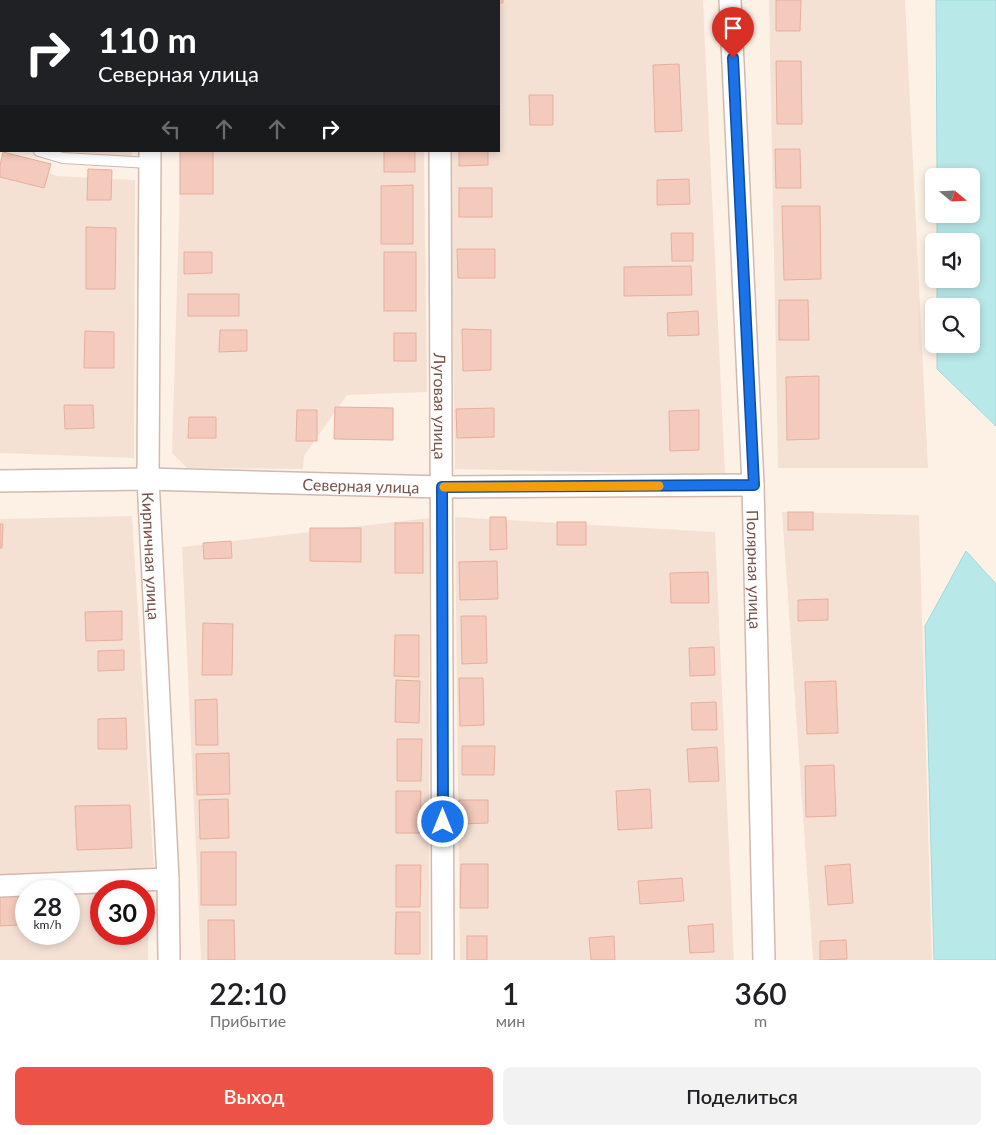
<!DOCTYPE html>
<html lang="ru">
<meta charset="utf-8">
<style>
body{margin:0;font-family:Lato,sans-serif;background:#f2f2f2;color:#202124;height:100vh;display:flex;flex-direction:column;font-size:19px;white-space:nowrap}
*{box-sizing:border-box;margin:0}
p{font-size:16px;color:#757577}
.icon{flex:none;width:28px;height:28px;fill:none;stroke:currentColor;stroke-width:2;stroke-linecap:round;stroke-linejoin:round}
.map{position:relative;height:960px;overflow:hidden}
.side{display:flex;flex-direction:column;background:#fff;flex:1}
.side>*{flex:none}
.guide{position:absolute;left:0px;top:0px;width:500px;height:152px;box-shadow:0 2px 8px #0003;background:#202124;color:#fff;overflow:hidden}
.needle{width:32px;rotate:109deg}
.controls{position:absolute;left:925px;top:168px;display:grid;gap:10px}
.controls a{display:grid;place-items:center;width:55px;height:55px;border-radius:8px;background:#fff;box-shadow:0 2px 8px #0003;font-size:25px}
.speed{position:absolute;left:15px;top:880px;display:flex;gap:10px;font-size:25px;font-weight:700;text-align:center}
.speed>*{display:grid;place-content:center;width:65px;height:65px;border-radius:50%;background:#fff;box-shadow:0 2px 8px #0003;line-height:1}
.speed small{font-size:12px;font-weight:400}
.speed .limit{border:8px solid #d22;background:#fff;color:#111}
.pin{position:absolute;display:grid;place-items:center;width:42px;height:42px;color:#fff;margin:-51px -21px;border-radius:50% 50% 50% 0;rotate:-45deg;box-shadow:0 0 5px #0007}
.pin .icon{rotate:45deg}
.me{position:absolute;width:55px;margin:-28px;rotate:0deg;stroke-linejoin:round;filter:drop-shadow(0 0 4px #0008)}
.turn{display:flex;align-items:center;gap:18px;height:105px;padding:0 15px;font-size:22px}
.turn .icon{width:65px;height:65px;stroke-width:2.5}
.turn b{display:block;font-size:35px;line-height:42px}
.lanes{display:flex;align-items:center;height:48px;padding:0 15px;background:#0003;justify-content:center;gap:25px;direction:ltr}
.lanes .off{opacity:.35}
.eta{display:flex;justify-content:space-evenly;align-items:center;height:85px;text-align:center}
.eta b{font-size:30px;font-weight:600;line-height:35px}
.action{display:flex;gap:10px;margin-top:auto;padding:10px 15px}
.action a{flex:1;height:58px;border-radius:8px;background:#ec5346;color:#fff;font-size:20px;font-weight:600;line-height:58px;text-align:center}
.action a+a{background:#f2f2f2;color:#202124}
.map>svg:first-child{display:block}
.residential{fill:#f5e1d4;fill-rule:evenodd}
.water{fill:#b9e8e8;stroke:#9fdada}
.building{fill:#f4cabc;stroke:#e7ae9c}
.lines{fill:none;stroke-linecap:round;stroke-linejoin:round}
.service-casing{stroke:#d2b9ae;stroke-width:12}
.minor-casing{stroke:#d2b9ae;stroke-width:24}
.service{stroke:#fff;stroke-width:10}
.minor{stroke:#fff;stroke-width:21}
.route-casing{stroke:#114b97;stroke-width:12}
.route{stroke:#1a73e8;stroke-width:9}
.slow{stroke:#f59e0b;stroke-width:9}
.labels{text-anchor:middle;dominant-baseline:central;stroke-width:4.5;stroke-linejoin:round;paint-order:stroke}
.street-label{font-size:16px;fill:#785349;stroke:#fff5ed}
</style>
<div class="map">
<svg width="996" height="960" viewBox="0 0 996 960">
<rect width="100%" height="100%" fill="#fdf1e6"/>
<!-- residential -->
<g class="residential">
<polygon points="0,0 129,0 129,1 1,1 1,112"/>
<rect x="185" y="0" width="236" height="1"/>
<polygon points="448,0 703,0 725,475 455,469 450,151 499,151 499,1"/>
<polygon points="769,0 905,0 928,468 778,468"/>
<polygon points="44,151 132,151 132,157 114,162"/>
<polygon points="181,151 424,151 427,392 347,395 304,456 303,469 187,468 172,453"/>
<polygon points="0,159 57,176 135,180 134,458 0,453"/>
<polygon points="782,512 919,515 932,960 813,960"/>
<polygon points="132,516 154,871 0,876 0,519"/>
<polygon points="455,517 715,532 734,960 460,960"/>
<polygon points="429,518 429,960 201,960 182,547"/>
<path d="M148 889V960H0V893H26V934H69V891ZM101 891H144V934H101Z"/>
</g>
<!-- water -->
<g class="water">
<polygon points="936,0 996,0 996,426 937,369 937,344 971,344 971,306 937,306 937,279 971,279 971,241 937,241 937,214 971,214 971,176 937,176"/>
<polygon points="966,551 996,584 996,960 934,960 925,626"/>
</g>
<!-- building -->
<g class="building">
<polygon points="456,0 503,0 503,3 499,3 499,1"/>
<polygon points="776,0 801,0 800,31 776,31"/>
<polygon points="776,61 801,61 802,124 777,124"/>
<polygon points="679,64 682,131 655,132 653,65"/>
<polygon points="529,95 553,95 553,125 530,125"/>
<polygon points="775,149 800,149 801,188 776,188"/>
<rect x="180" y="151" width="33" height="43"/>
<rect x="384" y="151" width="31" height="21"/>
<polygon points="459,151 488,151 488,165 459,166"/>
<polygon points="3,152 51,164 44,188 0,177 0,166"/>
<polygon points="88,169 112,170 111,200 87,200"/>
<polygon points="689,179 690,204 657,205 657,180"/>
<polygon points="413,185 413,244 381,244 381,186"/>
<rect x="459" y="188" width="33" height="29"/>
<polygon points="782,206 820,206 821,279 784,280"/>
<polygon points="86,227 116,228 115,289 86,289"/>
<polygon points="671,233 693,233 693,261 672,261"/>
<polygon points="457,249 495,249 495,278 458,278"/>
<polygon points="184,252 212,252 212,273 184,274"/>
<rect x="384" y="252" width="32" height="59"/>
<polygon points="691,266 692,295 624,296 624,267"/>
<rect x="188" y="294" width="51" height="22"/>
<polygon points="779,300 808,300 809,340 779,340"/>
<polygon points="698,311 699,335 668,336 667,313"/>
<polygon points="462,329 491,330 491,370 463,371"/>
<polygon points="220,330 247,330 247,351 219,352"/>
<polygon points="85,331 114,332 114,368 84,368"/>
<rect x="394" y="333" width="22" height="28"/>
<polygon points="819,376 819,439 787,440 786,377"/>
<polygon points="64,405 93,405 94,428 65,429"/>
<polygon points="335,407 393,408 393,440 334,439"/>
<polygon points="494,408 494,437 457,438 456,409"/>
<polygon points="297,410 317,410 317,441 296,441"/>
<polygon points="699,410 699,450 670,451 669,411"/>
<polygon points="189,417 216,417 216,438 188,438"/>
<rect x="788" y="512" width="25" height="18"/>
<polygon points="490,517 506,517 507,549 490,550"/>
<rect x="557" y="522" width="29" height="23"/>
<rect x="395" y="523" width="28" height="50"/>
<polygon points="0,524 3,524 2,548 0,548"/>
<polygon points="310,528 361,528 361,562 310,561"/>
<polygon points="231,541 232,558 204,559 203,543"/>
<polygon points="497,561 498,599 460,600 459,562"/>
<polygon points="708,572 709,603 671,603 670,573"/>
<polygon points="828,599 828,620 798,621 798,600"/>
<polygon points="122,611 122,640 86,641 85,612"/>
<polygon points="461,616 486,616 487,663 462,664"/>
<polygon points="203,623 233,624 232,675 202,675"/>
<polygon points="395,635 419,635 419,677 394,676"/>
<polygon points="714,647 715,675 690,676 689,648"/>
<polygon points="124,650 124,670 98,671 98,651"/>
<polygon points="459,678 483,678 484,725 460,726"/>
<polygon points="396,680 420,681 419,723 395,722"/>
<polygon points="836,681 838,733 807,734 805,682"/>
<polygon points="217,699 218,745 196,745 195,700"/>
<polygon points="716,702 717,730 692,730 691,703"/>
<polygon points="126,718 127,749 98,749 98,719"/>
<polygon points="397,739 422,739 421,781 397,781"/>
<polygon points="462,746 495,746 494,775 462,775"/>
<polygon points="717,747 719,781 689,782 687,749"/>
<polygon points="229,753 230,794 197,795 196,754"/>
<polygon points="834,765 836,816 806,817 805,766"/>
<polygon points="650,789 652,828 618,830 616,791"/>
<polygon points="396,791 421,791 420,833 396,833"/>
<polygon points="228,799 229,838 200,839 199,800"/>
<polygon points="459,800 488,800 488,823 459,824"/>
<polygon points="130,805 132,848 77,850 75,806"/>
<rect x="201" y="852" width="35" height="53"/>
<polygon points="461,864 488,864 488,908 460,908"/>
<polygon points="850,864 853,903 828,905 825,866"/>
<polygon points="396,865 421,865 420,907 396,907"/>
<polygon points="682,878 684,901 640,904 638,881"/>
<polygon points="18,895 19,925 0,926 0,896"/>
<polygon points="396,912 420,912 420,954 395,954"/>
<polygon points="208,920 234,920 235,960 208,960"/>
<polygon points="713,924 714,952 690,953 688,926"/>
<rect x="467" y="936" width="20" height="24"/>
<polygon points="614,936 615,960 591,960 589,938"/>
<polygon points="846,940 847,959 820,960 820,941"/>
</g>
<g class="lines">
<!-- service casing -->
<g class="service-casing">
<g id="service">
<polyline points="0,130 1,131"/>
<polyline points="39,151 63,158 150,163"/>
</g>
</g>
<!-- minor casing -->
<g class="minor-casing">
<g id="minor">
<polyline points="148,0 148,1"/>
<polyline points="439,0 439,1"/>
<path id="s1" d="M730 0 753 485 764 960"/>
<path id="s2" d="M150 151 148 479 168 879 169 960"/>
<path id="s3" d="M440 151 443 960"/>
<path id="s4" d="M0 481 148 479 442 487 753 485"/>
<polyline points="0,886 168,879"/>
</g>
</g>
<!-- service -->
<use href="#service" class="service"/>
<!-- minor -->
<use href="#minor" class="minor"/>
</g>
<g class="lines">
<!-- route casing -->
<g class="route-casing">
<polyline id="route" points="443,822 442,487 754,485 733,58"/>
</g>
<!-- route -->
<use href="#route" class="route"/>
<!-- slow -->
<polyline class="slow" points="444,487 659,486"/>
</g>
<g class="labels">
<!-- street labels -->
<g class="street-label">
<text stroke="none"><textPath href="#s3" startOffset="255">Луговая улица</textPath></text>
<text stroke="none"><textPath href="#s4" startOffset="361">Северная улица</textPath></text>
<text stroke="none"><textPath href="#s2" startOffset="405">Кирпичная улица</textPath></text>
<text stroke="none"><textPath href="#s1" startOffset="570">Полярная улица</textPath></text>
</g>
</g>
</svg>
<div class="controls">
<a><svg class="needle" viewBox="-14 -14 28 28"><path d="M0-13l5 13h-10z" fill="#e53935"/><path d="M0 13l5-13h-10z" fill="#757577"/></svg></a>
<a><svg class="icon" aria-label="sound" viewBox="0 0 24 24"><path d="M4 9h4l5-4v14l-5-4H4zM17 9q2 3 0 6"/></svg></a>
<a><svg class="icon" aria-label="search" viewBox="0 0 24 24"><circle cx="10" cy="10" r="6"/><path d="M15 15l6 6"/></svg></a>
</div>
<div class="speed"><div>28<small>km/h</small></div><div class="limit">30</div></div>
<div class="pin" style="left:733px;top:58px;background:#d93025"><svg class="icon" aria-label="arrive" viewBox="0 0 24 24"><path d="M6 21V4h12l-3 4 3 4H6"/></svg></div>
<svg class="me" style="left:443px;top:822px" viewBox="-20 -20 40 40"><circle r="17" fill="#1a73e8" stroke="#fff" stroke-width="3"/><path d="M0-11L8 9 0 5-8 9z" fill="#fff"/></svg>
<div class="guide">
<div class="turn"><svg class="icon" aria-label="right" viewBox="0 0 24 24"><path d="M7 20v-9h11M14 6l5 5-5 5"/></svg><div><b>110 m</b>Северная улица</div></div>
<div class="lanes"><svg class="icon off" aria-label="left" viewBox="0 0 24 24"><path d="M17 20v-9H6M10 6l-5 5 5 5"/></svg><svg class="icon off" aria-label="ahead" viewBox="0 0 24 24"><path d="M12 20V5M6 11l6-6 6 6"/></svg><svg class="icon off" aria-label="ahead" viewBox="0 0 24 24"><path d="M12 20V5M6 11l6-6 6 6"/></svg><svg class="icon" aria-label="right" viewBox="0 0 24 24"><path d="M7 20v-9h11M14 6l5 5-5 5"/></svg></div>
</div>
</div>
<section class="side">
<div class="eta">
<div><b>22:10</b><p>Прибытие</p></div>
<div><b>1</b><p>мин</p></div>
<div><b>360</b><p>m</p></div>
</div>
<div class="action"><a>Выход</a><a>Поделиться</a></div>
</section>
